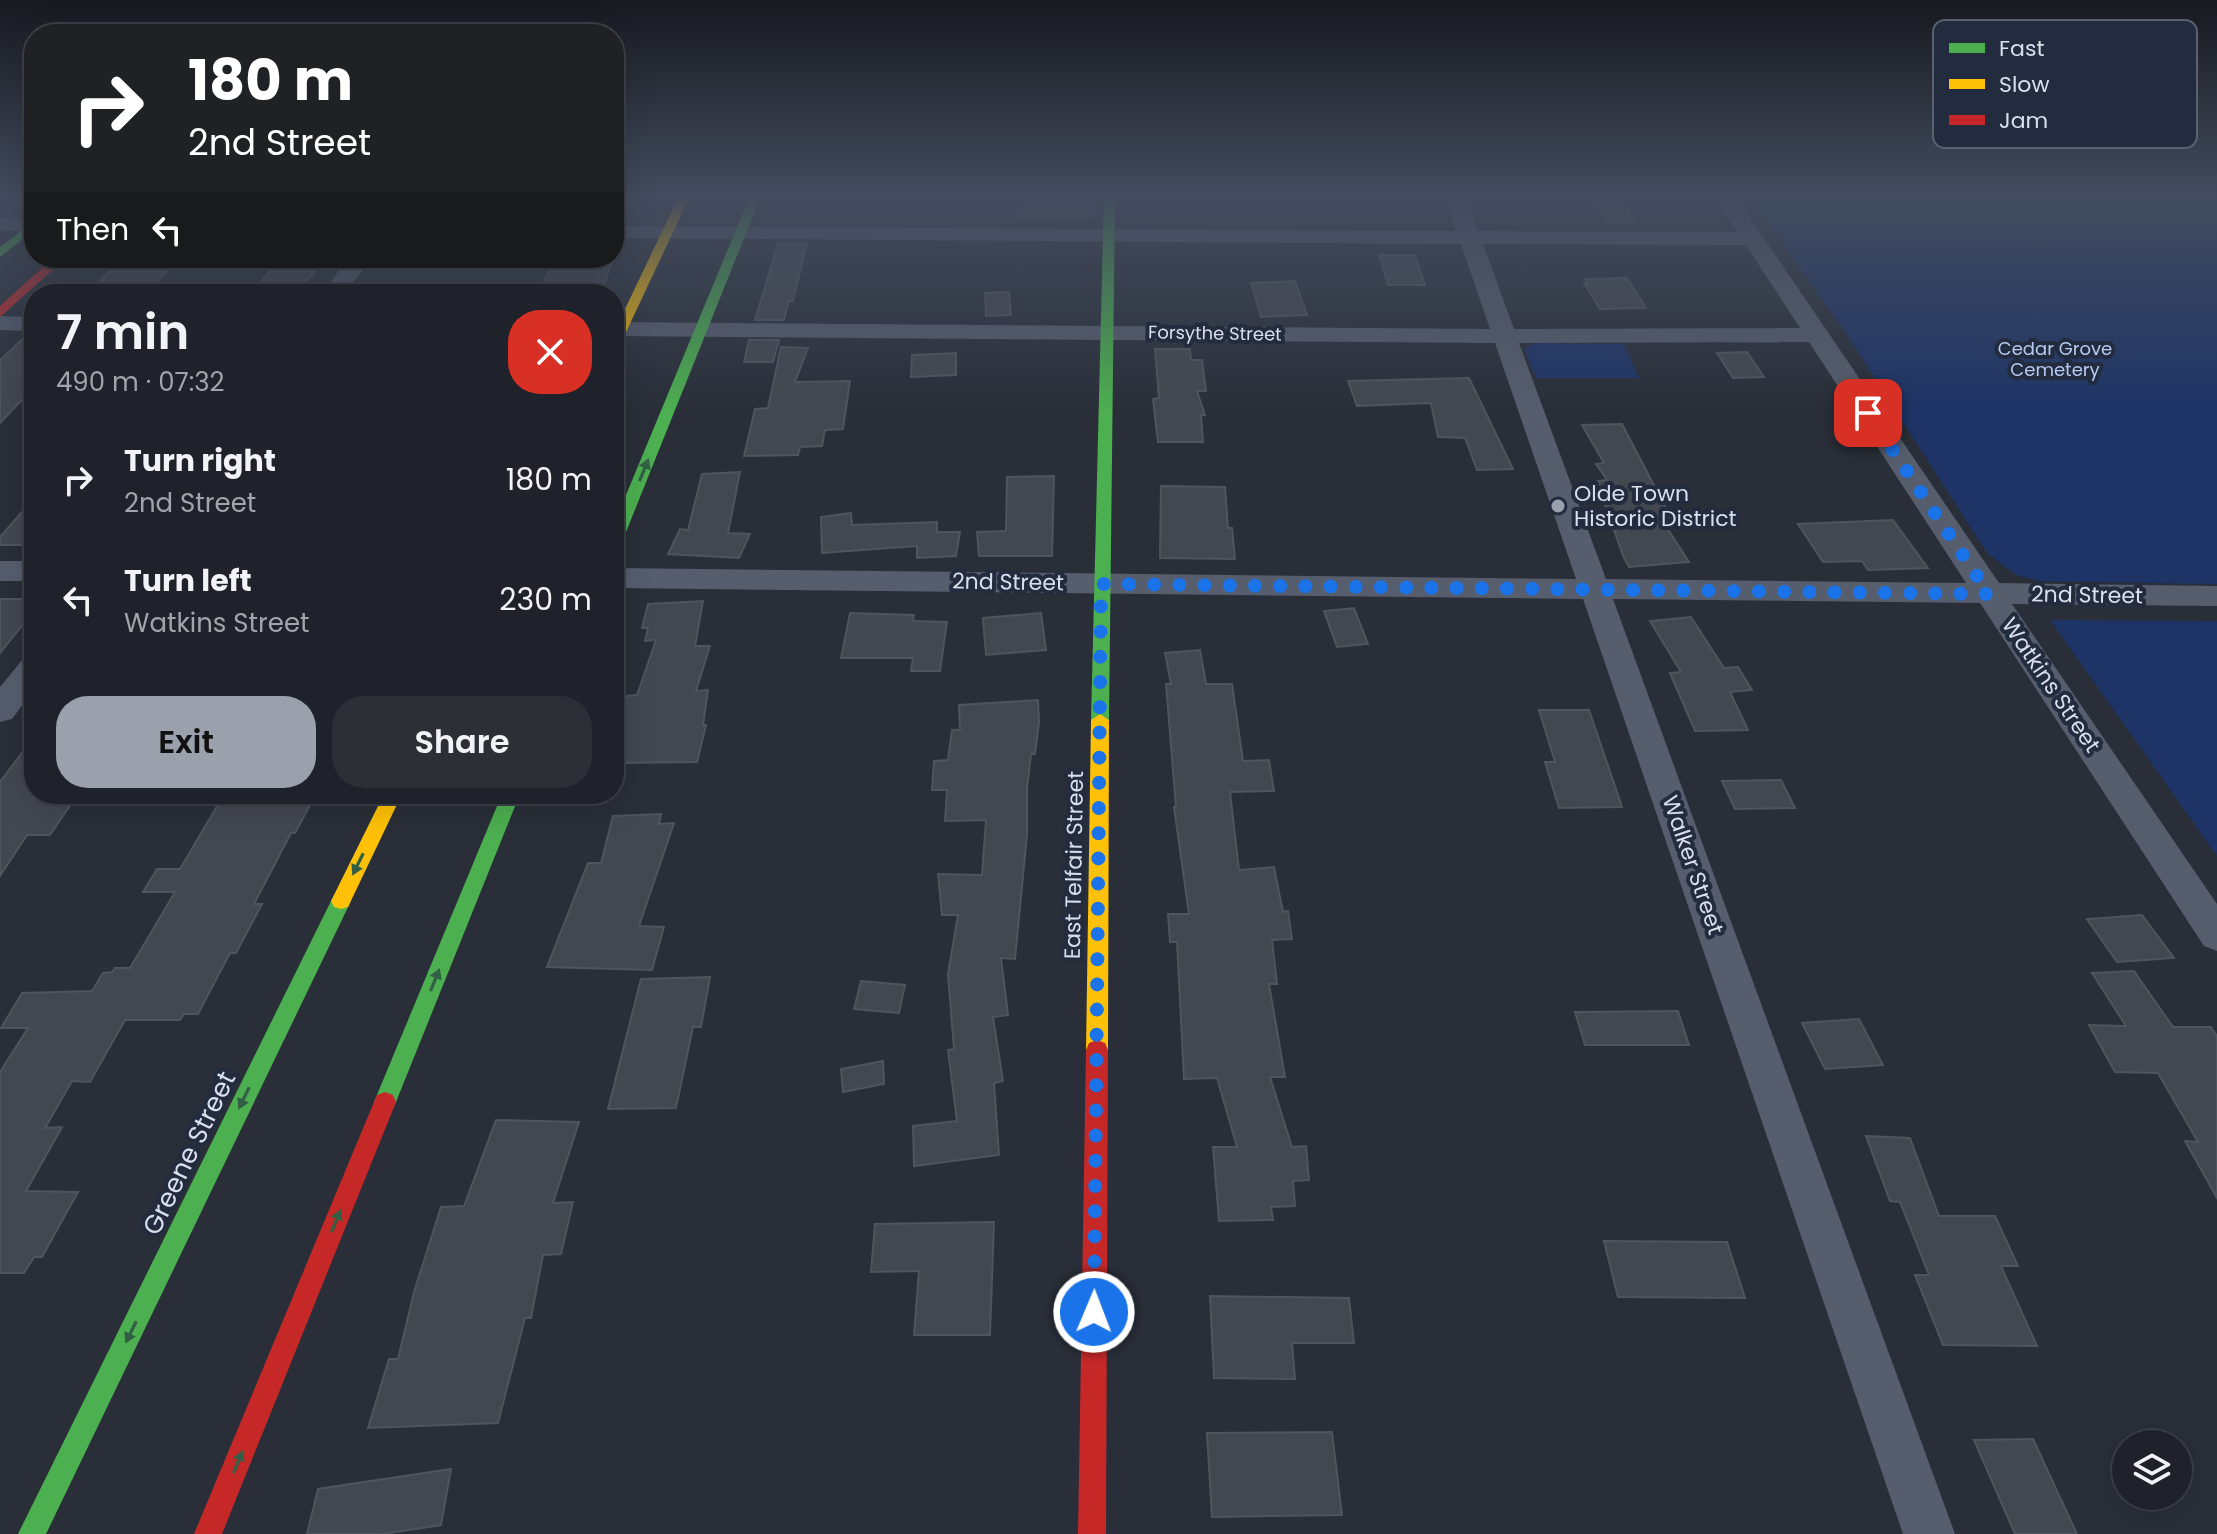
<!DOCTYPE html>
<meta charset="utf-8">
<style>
body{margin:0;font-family:Poppins,sans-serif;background:#2c2f36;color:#f1f3f6;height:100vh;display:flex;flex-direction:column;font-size:30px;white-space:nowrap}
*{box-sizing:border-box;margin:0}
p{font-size:26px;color:#a1a4a8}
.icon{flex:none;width:44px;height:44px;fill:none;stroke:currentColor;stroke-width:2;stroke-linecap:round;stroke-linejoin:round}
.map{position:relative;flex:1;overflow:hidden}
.sheet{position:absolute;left:24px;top:284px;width:600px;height:520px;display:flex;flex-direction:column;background:#1f222a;border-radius:32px;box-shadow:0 8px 32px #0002,0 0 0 2px #3c3f47}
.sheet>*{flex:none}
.top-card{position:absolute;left:24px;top:24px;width:600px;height:244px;border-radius:32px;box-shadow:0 8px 32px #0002,0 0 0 2px #3c3f47;background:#202124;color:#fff;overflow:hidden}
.tools{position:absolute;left:2112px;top:1430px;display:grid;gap:16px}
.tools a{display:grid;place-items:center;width:80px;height:80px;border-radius:50%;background:#1f222a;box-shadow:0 8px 32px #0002,0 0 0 2px #3c3f47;font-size:40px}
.pin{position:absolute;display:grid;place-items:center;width:68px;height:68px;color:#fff;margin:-34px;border-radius:16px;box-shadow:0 4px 12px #0006}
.me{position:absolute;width:88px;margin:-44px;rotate:1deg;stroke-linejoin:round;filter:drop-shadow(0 0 6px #0008)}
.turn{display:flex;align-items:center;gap:28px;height:168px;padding:0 32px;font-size:36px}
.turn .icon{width:104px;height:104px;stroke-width:2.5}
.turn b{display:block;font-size:56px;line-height:68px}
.then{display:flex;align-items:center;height:76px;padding:0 32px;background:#0003;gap:16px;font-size:30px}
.round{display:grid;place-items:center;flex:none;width:84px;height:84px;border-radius:32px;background:#2c2f36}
.overview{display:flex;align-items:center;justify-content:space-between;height:136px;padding:0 32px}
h1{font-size:48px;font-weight:600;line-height:60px}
.primary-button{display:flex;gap:16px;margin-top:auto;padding:16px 32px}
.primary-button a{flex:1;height:92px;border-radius:32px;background:#9ba1ac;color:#111;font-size:32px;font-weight:600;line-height:92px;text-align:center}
.primary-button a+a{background:#2c2f36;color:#f1f3f6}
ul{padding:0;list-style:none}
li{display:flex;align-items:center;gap:24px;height:120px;padding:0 32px}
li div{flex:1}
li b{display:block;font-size:30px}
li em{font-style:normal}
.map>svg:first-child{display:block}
.green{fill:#1e3466}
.building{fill:#43474f;stroke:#50545c;stroke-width:2}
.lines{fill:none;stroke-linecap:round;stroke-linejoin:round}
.street{fill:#565d6d;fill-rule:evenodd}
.fast{fill:#4caf50;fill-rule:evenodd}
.slow{fill:#ffc107;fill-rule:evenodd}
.jam{fill:#c62828;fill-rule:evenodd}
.oneway{fill:#336045}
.route{stroke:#1a73e8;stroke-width:14;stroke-dasharray:0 25.2}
.poi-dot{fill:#9ba1ac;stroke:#232c3e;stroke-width:3}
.labels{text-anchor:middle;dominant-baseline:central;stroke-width:8;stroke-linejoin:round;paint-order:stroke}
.far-street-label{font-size:18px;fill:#d9dfeb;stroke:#232c3e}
.far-park-label{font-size:18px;fill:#b5c9f1;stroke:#232c3e}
.poi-label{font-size:22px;fill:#d9dfeb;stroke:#232c3e;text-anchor:start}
.street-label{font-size:22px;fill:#d9dfeb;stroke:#232c3e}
.near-street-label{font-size:26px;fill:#d9dfeb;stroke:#232c3e}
.key{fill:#232c3e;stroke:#5a6272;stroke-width:2}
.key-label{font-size:22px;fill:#d9dfeb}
</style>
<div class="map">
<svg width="2217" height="1534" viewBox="0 0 2217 1534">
<rect width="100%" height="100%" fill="#292e38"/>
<!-- green -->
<g class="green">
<polygon points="1749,196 2217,196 2217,584 2040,581 2016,575 1987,553 1847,335"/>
<polygon points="1538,343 1624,344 1639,378 1536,378 1525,351 1526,347"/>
<polygon points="2050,620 2217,621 2217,856"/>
</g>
<!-- building -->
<g class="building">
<polygon points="1019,196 1094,196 1093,217 1019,219"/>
<polygon points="1591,196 1618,196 1634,222 1606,222"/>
<polygon points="807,243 793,301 789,301 784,320 755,320 778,244"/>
<polygon points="1379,255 1415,255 1425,285 1388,285"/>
<polygon points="283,258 326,258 299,291 253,290"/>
<polygon points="555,258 613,258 601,294 538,294"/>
<polygon points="121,259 163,259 160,261 177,261 147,292 90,292"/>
<polygon points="1627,278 1646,308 1600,309 1584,283 1587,283 1585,279"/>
<polygon points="1295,281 1307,315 1261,317 1251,283"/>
<polygon points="1009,292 1011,315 986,316 985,293"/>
<polygon points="28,334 34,334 34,387 0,423 0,360"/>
<polygon points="749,340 779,340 773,362 744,362"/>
<polygon points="781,347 808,348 795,382 850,381 843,429 825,430 822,446 800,447 798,455 744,456 755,409 768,408"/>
<polygon points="1155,349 1190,349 1191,360 1202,360 1206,391 1197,391 1205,415 1201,415 1203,442 1158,442 1153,399 1159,398"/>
<polygon points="1747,352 1764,377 1733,378 1717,353"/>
<polygon points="956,353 956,375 911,377 912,355"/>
<polygon points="1469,378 1513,469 1477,470 1465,438 1438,437 1431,403 1357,406 1348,381"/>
<polygon points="1622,424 1671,518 1660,517 1689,562 1629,567 1624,558 1605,505 1609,505 1598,481 1607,480 1596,464 1604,463 1582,425"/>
<polygon points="740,472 728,533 750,534 739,558 668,554 680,529 688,530 702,474"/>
<polygon points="1054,476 1052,556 979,556 977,532 1006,531 1007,477"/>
<polygon points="1161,486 1225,487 1228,528 1232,528 1235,559 1160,558"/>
<polygon points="34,498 34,545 0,545 0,537"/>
<polygon points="851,513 852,525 937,522 937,532 960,532 956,556 917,558 917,546 822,553 821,517"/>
<polygon points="1893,520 1928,568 1868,570 1862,561 1823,562 1798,524"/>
<polygon points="0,599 34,599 34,611 0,653"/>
<polygon points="703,601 695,646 710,646 696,691 708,690 703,725 706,725 697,762 614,763 614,727 620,726 626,696 637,695 656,640 645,641 648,628 642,628 648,604"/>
<polygon points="1354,608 1368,644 1337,647 1324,611"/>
<polygon points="850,613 914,615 913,621 947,622 940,671 911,671 913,658 841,658"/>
<polygon points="1041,613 1046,650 986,655 983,618"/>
<polygon points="1691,617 1724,668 1738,667 1752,690 1730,692 1748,730 1695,731 1670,673 1681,672 1650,621"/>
<polygon points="1200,650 1206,684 1232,684 1243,761 1269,760 1274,791 1230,792 1239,870 1274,867 1283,912 1288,911 1292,939 1272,940 1277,984 1269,984 1285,1077 1270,1077 1292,1147 1306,1146 1309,1180 1293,1181 1295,1206 1271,1207 1273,1220 1219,1221 1213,1147 1237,1147 1217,1078 1184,1079 1177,942 1170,942 1168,914 1189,914 1174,807 1176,807 1166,684 1171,684 1165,653"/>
<polygon points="1038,700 1039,722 1035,754 1031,754 1027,789 1027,834 1015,959 1001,958 1008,1015 993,1017 1003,1081 994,1083 999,1155 914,1166 913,1126 957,1121 948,1050 954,1049 948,974 958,915 942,915 938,874 982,875 986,820 945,821 947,790 932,790 934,761 948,760 952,730 960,730 959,705"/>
<polygon points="1539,710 1589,710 1622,807 1559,808 1545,762 1555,762"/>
<polygon points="34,737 34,794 78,794 50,835 27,835 0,876 0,782"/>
<polygon points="1781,780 1795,808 1735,809 1722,781"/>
<polygon points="246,794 315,796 295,833 291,833 254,904 262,904 236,953 230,953 198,1014 184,1014 180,1020 125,1020 90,1082 72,1081 45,1128 62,1127 26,1191 78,1192 42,1257 34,1257 24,1273 0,1273 0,1072 28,1028 1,1028 22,993 92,991 103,973 112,972 115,968 130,968 175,892 143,892 157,869 180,869 223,796"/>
<polygon points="661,814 659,824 674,823 639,926 664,927 652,970 547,967 588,863 601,863 613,816"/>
<polygon points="2142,915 2174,958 2117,962 2087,919"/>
<polygon points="2134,971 2173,1027 2211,1027 2217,1036 2217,1198 2185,1141 2198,1142 2158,1073 2115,1072 2089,1025 2126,1026 2092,973"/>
<polygon points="710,977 701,1027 693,1027 676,1108 608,1109 641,979"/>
<polygon points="861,981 905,985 899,1013 854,1009"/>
<polygon points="1678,1011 1689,1045 1585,1045 1575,1012"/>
<polygon points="1859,1019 1883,1065 1825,1069 1802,1023"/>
<polygon points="883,1061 884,1084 843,1092 841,1069"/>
<polygon points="496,1120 579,1122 553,1203 573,1202 561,1254 543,1255 531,1318 525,1318 498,1423 368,1428 389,1359 398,1359 414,1292 441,1207 464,1206"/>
<polygon points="1866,1136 1910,1138 1939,1216 1995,1216 2018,1266 2001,1266 2037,1346 1943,1345 1915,1275 1929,1275 1900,1202 1890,1201"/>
<polygon points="994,1222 990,1335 914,1335 919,1271 871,1272 875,1224"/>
<polygon points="1604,1241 1727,1242 1745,1298 1618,1297"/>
<polygon points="1210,1296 1349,1298 1354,1343 1292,1343 1295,1379 1214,1378"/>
<polygon points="1332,1432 1342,1515 1212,1517 1207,1433"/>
<polygon points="2033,1439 2077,1534 2015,1534 1974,1440"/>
<polygon points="451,1469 441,1525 382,1534 307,1534 318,1489"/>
</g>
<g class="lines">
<!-- street -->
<g class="street">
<path d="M1445 196H1466L1478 231 1737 232 1714 196H1735L1999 583 2217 586V606L2012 604 2217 904V951L2204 946 1980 603 1613 599 1955 1534H1903L1583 599 614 588V568L1576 579 1495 343 614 336V322L1490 329 1461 244 614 238V226L1456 231ZM1483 244 1746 245 1800 328 1514 329ZM1809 342 1966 583 1606 579 1519 343Z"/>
<polygon points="0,218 34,219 34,231 0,230"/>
<polygon points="349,258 372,258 345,294 321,294"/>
<polygon points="0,316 34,317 34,331 0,330"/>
<rect x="0" y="561" width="34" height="20"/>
<polygon points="34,656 34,689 12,719 0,722 0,687 23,659"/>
</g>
<!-- fast -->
<g class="fast">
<polygon points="750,196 761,196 622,542 614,547 614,524"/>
<polygon points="1104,196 1115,196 1109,720 1100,726 1091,720"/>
<polygon points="34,221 34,230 0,257 0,247"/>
<polygon points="502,794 520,794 396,1102 393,1109 385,1112 377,1109 374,1102"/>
<polygon points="341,893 348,895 351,901 46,1534 18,1534 334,895"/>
</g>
<!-- slow -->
<g class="slow">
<polygon points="679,196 690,196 620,345 614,349 614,332"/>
<polygon points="1100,714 1109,720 1108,1050 1105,1057 1097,1060 1089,1057 1086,1050 1091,720"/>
<polygon points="384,794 402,794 348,907 341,909 334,907 331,901"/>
</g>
<!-- jam -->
<g class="jam">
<polygon points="53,258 66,258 0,317 0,306"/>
<polygon points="1097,1040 1105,1043 1108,1050 1106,1534 1078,1534 1086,1050 1089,1043"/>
<polygon points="385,1092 393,1095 396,1102 222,1534 194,1534 374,1102 377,1095"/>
</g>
</g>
<!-- one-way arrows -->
<defs><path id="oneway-solid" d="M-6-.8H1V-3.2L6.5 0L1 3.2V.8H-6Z" transform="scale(2)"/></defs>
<g class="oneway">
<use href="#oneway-solid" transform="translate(644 470) rotate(-68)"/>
<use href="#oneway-solid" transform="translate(358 864) rotate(116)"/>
<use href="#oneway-solid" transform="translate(435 980) rotate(-68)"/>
<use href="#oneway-solid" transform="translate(244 1098) rotate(116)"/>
<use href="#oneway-solid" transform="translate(336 1221) rotate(-68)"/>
<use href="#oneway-solid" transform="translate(131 1332) rotate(116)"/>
<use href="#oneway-solid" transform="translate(238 1462) rotate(-68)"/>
</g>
<!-- sky -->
<linearGradient id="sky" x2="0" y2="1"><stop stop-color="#17191f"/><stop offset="0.48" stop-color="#434c5e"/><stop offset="1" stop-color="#434c5e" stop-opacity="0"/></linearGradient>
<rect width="2217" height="411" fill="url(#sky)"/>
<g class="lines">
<!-- route -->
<polyline class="route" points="1094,1312 1101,584 1989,594 1868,413"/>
</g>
<!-- markers -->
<circle class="poi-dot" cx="1558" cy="506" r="8"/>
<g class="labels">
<!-- far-street labels -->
<g class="far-street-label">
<text transform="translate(1215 333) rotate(1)">Forsythe Street</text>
</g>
<!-- far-park labels -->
<g class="far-park-label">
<text x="2055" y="348">Cedar Grove<tspan x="2055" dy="21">Cemetery</tspan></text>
</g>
<!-- poi labels -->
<g class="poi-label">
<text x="1574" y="493">Olde Town<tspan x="1574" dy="25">Historic District</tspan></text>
</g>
<!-- street labels -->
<g class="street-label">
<text transform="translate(1008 582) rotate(1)">2nd Street</text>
<text transform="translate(2087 595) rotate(1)">2nd Street</text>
<text transform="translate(2051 685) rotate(56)">Watkins Street</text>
<text transform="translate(1074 865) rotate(-89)">East Telfair Street</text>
<text transform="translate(1693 865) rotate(71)">Walker Street</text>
</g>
<!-- near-street labels -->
<g class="near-street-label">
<text transform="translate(189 1153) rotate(-64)">Greene Street</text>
</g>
</g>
<!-- legend -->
<rect x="1933" y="20" width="264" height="128" rx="12" class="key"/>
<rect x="1949" y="43" width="36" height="10" fill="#4caf50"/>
<rect x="1949" y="79" width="36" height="10" fill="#ffc107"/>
<rect x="1949" y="115" width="36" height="10" fill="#c62828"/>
<g class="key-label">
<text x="1999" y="56">Fast</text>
<text x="1999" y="92">Slow</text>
<text x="1999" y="128">Jam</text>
</g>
</svg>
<div class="tools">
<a><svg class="icon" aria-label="layers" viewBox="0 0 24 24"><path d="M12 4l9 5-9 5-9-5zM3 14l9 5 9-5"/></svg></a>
</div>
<div class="pin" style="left:1868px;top:413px;background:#d93025"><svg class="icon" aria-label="arrive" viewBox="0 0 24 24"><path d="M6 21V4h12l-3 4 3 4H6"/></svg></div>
<svg class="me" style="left:1094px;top:1312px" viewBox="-20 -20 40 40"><circle r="17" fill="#1a73e8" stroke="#fff" stroke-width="3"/><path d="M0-11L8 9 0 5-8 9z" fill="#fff"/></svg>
<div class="top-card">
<div class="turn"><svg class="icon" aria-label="right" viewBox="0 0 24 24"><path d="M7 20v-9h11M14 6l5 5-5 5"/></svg><div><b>180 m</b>2nd Street</div></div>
<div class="then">Then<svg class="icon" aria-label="left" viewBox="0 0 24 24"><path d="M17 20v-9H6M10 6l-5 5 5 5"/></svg></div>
</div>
<section class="sheet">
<div class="overview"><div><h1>7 min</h1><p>490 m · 07:32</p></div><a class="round" style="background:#d93025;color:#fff"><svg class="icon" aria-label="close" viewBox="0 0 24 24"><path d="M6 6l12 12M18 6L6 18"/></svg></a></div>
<ul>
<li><svg class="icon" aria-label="right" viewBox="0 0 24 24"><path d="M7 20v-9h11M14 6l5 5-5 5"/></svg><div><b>Turn right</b><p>2nd Street</p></div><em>180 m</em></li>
<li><svg class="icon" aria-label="left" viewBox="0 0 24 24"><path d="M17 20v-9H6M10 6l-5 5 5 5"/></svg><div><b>Turn left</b><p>Watkins Street</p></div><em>230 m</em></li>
</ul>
<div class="primary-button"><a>Exit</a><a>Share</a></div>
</section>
</div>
